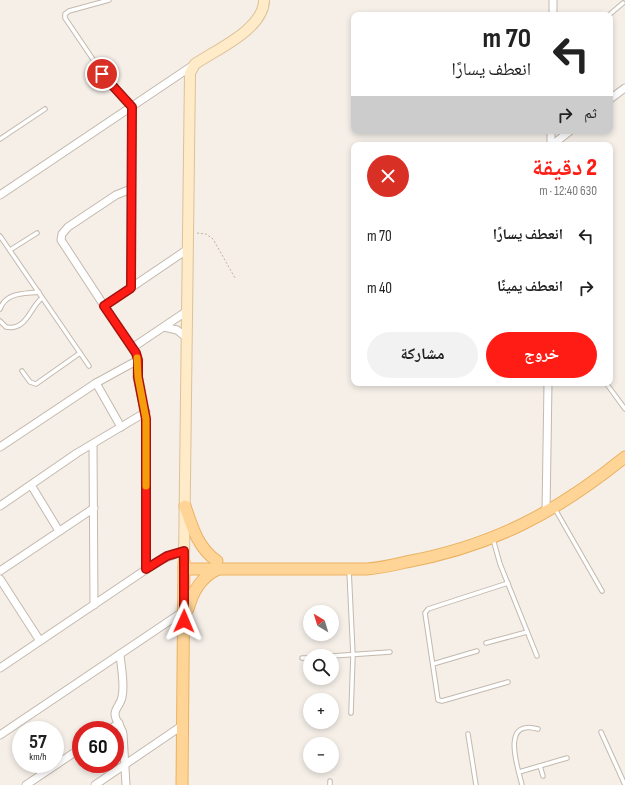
<!DOCTYPE html>
<html lang="ar">
<meta charset="utf-8">
<style>
body{margin:0;font-family:"Sofia Sans Condensed","Noto Naskh Arabic",sans-serif;background:#f2f2f2;color:#222;direction:rtl;height:100vh;display:flex;flex-direction:column;font-size:15px;white-space:nowrap}
*{box-sizing:border-box;margin:0}
p{font-size:13px;color:#767676}
.icon{flex:none;width:22px;height:22px;fill:none;stroke:currentColor;stroke-width:2;stroke-linecap:round;stroke-linejoin:round}
.map{position:relative;flex:1;overflow:hidden;direction:ltr}
.side{position:absolute;left:351px;top:142px;width:262px;height:244px;display:flex;flex-direction:column;background:#fff;border-radius:8px;box-shadow:0 2px 6px #0003;direction:rtl}
.side>*{flex:none}
.banner{position:absolute;left:351px;top:12px;width:262px;height:122px;border-radius:8px;box-shadow:0 2px 6px #0003;direction:rtl;background:#fff;color:#222;overflow:hidden}
.needle{width:26px;rotate:322deg}
.tools{position:absolute;left:303px;top:605px;display:grid;gap:8px}
.tools a{display:grid;place-items:center;width:36px;height:36px;border-radius:50%;background:#fff;box-shadow:0 2px 6px #0003;font-size:20px}
.speed{position:absolute;left:12px;top:721px;display:flex;gap:8px;font-size:20px;font-weight:700;text-align:center}
.speed>*{display:grid;place-content:center;width:52px;height:52px;border-radius:50%;background:#fff;box-shadow:0 2px 6px #0003;line-height:1}
.speed small{font-size:10px;font-weight:400}
.speed .limit{border:6px solid #d22;background:#fff;color:#111}
.pin{position:absolute;display:grid;place-items:center;width:34px;height:34px;color:#fff;margin:-17px;border:2px solid #fff;border-radius:50%;box-shadow:0 1px 4px #0007}
.me{position:absolute;width:44px;margin:-22px;rotate:1deg;stroke-linejoin:round;filter:drop-shadow(0 0 3px #0008)}
.turn{display:flex;align-items:center;gap:14px;height:84px;padding:0 16px;font-size:18px}
.turn .icon{width:52px;height:52px;stroke-width:2.5}
.turn b{display:block;font-size:28px;line-height:34px}
.then{display:flex;align-items:center;height:38px;padding:0 16px;background:#0003;gap:8px;font-size:15px}
.round{display:grid;place-items:center;flex:none;width:42px;height:42px;border-radius:21px;background:#f2f2f2}
.headline{display:flex;align-items:center;justify-content:space-between;height:68px;padding:0 16px}
h1{font-size:24px;font-weight:800;line-height:30px;color:#ff1c15}
.action{display:flex;gap:8px;margin-top:auto;padding:8px 16px}
.action a{flex:1;height:46px;border-radius:24px;background:#ff1c15;color:#fff;font-size:16px;font-weight:800;line-height:46px;text-align:center}
.action a+a{background:#f2f2f2;color:#222}
ul{padding:0;list-style:none}
li{display:flex;align-items:center;gap:12px;height:52px;padding:0 16px}
li div{flex:1}
li b{display:block;font-size:15px}
li em{font-style:normal}
.map>svg:first-child{display:block}
.lines{fill:none;stroke-linecap:round;stroke-linejoin:round}
.service-casing{stroke:#c4b9ad;stroke-width:5.5}
.minor-casing{stroke:#c4b9ad;stroke-width:9}
.secondary-casing{stroke:#dbc197;stroke-width:12}
.primary-casing{stroke:#ebb160;stroke-width:13}
.path{stroke:#c4b09a;stroke-width:1;stroke-dasharray:2 2;stroke-linecap:butt}
.service{stroke:#fff;stroke-width:3.5}
.minor{stroke:#fff;stroke-width:7}
.secondary{stroke:#ffebc8;stroke-width:10}
.primary{stroke:#ffd597;stroke-width:11}
.route-casing{stroke:#a6120e;stroke-width:10}
.route{stroke:#ff1c15;stroke-width:7}
.slow{stroke:#f59e0b;stroke-width:7}
</style>
<div class="map">
<svg width="625" height="785" viewBox="0 0 625 785">
<rect width="100%" height="100%" fill="#f5efe8"/>
<g class="lines">
<!-- service casing -->
<g class="service-casing">
<g id="service">
<polyline points="109,0 69,11 65,14 65,18 109,83 132,107"/>
<polyline points="609,15 623,3"/>
<polyline points="0,139 45,109"/>
<polyline points="0,236 89,366"/>
<polyline points="10,250 37,233"/>
<path d="M0 309C6 292 24 294 39 292"/>
<path d="M0 321 6 327C27 331 30 307 42 298"/>
<polyline points="22,371 30,382 36,384 80,353"/>
<polyline points="606,383 625,409"/>
<polyline points="555,509 602,591"/>
<polyline points="493,539 500,564 537,656"/>
<polyline points="349,570 353,655 351,713"/>
<polyline points="508,583 428,609 425,613 438,700 442,701 508,682"/>
<polyline points="486,643 527,632"/>
<polyline points="332,656 390,652"/>
<polyline points="302,658 310,658"/>
<polyline points="433,664 477,651"/>
<polyline points="601,732 625,785"/>
<polyline points="468,734 476,785"/>
<polyline points="540,766 543,776"/>
<polyline points="519,772 567,758"/>
<polyline points="330,781 330,785"/>
<path d="M522 785C518 768 500 718 538 729"/>
</g>
</g>
<!-- minor casing -->
<g class="minor-casing">
<g id="minor">
<polyline points="553,15 553,0"/>
<polyline points="610,99 625,88"/>
<polyline points="551,145 551,131"/>
<polyline points="552,145 570,131"/>
<polyline points="131,189 116,195 68,227 62,234 61,240 137,356 137,377 146,419 146,569"/>
<polyline points="0,195 192,66"/>
<polyline points="131,288 132,107"/>
<polyline points="104,306 188,249"/>
<polyline points="164,327 177,330 187,338"/>
<polyline points="132,348 187,311"/>
<polyline points="96,383 121,427"/>
<polyline points="93,445 94,605"/>
<polyline points="0,447 96,383 138,360"/>
<polyline points="31,485 59,531"/>
<polyline points="0,506 77,453 146,412"/>
<polyline points="546,513 548,383"/>
<polyline points="0,571 94,508"/>
<polyline points="0,579 40,641"/>
<path d="M120 654C121 667 125 684 122 697 121 704 115 708 115 714 115 721 122 727 123 734L126 785"/>
<polyline points="0,668 160,560 184,551"/>
<polyline points="109,730 119,723"/>
<polyline points="0,735 184,611"/>
<polyline points="26,785 81,748"/>
<polyline points="95,785 183,725"/>
</g>
</g>
<!-- secondary casing -->
<g class="secondary-casing">
<path id="secondary" d="M184 561 190 73 195 64C217 49 264 29 264 0"/>
</g>
<!-- primary casing -->
<g class="primary-casing">
<g id="primary">
<path d="M185 506C192 527 198 548 217 561"/>
<path d="M184 569H367C381 568 393 565 406 562 493 546 557 512 625 457"/>
<path d="M188 609C193 591 201 577 218 569"/>
<polyline points="182,785 184,562"/>
</g>
</g>
<!-- path -->
<polyline class="path" points="197,233 206,234 213,239 235,278"/>
<!-- service -->
<use href="#service" class="service"/>
<!-- minor -->
<use href="#minor" class="minor"/>
<!-- secondary -->
<use href="#secondary" class="secondary"/>
<!-- primary -->
<use href="#primary" class="primary"/>
</g>
<g class="lines">
<!-- route casing -->
<g class="route-casing">
<polyline id="route" points="102,74 132,107 131,288 104,306 136,353 138,360 138,377 146,419 146,569 167,556 184,551 184,621"/>
</g>
<!-- route -->
<use href="#route" class="route"/>
<!-- slow -->
<polyline class="slow" points="137,358 138,377 146,419 146,486"/>
</g>
</svg>
<div class="tools">
<a><svg class="needle" viewBox="-14 -14 28 28"><path d="M0-13l5 13h-10z" fill="#e53935"/><path d="M0 13l5-13h-10z" fill="#767676"/></svg></a>
<a><svg class="icon" aria-label="search" viewBox="0 0 24 24"><circle cx="10" cy="10" r="6"/><path d="M15 15l6 6"/></svg></a>
<a>+</a>
<a>−</a>
</div>
<div class="speed"><div>57<small>km/h</small></div><div class="limit">60</div></div>
<div class="pin" style="left:102px;top:74px;background:#d93025"><svg class="icon" aria-label="arrive" viewBox="0 0 24 24"><path d="M6 21V4h12l-3 4 3 4H6"/></svg></div>
<svg class="me" style="left:184px;top:621px" viewBox="-20 -20 40 40"><path d="M0-17L14 15 0 8-14 15z" fill="#ff1c15" stroke="#fff" stroke-width="4"/></svg>
<div class="banner">
<div class="turn"><svg class="icon" aria-label="left" viewBox="0 0 24 24"><path d="M17 20v-9H6M10 6l-5 5 5 5"/></svg><div><b>70 m</b>انعطف يسارًا</div></div>
<div class="then">ثم<svg class="icon" aria-label="right" viewBox="0 0 24 24"><path d="M7 20v-9h11M14 6l5 5-5 5"/></svg></div>
</div>
<section class="side">
<div class="headline"><div><h1>2 دقيقة</h1><p>630 m · 12:40</p></div><a class="round" style="background:#d93025;color:#fff"><svg class="icon" aria-label="close" viewBox="0 0 24 24"><path d="M6 6l12 12M18 6L6 18"/></svg></a></div>
<ul>
<li><svg class="icon" aria-label="left" viewBox="0 0 24 24"><path d="M17 20v-9H6M10 6l-5 5 5 5"/></svg><div><b>انعطف يسارًا</b></div><em>70 m</em></li>
<li><svg class="icon" aria-label="right" viewBox="0 0 24 24"><path d="M7 20v-9h11M14 6l5 5-5 5"/></svg><div><b>انعطف يمينًا</b></div><em>40 m</em></li>
</ul>
<div class="action"><a>خروج</a><a>مشاركة</a></div>
</section>
</div>
